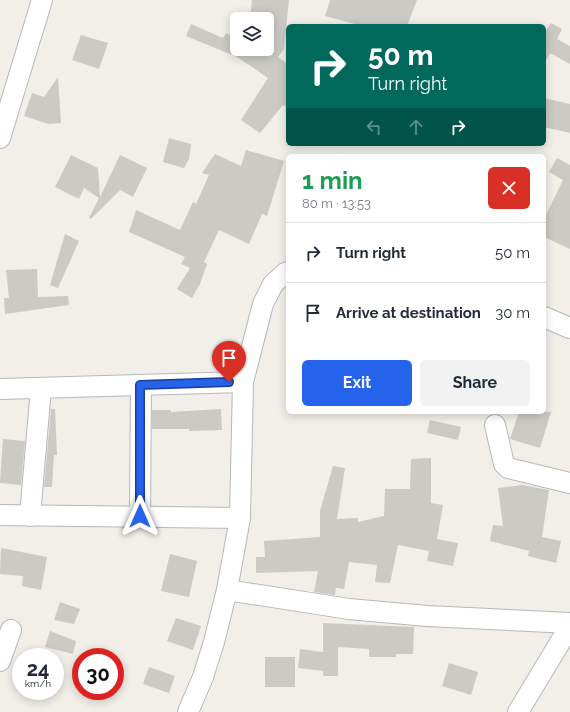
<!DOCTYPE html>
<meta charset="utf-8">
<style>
body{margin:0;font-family:Raleway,sans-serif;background:#f2f2f3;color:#1f2937;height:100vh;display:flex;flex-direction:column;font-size:15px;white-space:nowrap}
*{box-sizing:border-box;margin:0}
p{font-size:13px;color:#747a83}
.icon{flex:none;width:22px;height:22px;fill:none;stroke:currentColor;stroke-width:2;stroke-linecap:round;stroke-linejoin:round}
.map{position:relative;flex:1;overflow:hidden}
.side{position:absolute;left:286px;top:154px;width:260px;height:260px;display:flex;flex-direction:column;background:#fff;border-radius:6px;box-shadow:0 2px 10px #0003}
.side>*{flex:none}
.guide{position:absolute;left:286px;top:24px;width:260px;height:122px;border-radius:6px;box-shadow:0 2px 10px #0003;background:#00695c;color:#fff;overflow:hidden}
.tools{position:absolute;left:230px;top:12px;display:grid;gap:8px}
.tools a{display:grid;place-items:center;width:44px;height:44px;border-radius:6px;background:#fff;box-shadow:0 2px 10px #0003;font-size:20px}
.speed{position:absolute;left:12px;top:648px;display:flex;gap:8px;font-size:20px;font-weight:700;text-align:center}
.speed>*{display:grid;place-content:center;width:52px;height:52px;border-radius:50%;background:#fff;box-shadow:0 2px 10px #0003;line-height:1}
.speed small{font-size:10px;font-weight:400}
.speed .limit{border:6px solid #d22;background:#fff;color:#111}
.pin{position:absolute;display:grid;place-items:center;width:34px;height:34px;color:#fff;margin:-41px -17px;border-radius:50% 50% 50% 0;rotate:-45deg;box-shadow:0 0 4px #0007}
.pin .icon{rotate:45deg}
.me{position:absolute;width:44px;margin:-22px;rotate:0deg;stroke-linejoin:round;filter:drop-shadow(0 0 3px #0008)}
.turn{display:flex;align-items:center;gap:14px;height:84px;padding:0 16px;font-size:18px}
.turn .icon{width:52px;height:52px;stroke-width:2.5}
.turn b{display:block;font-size:28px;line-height:34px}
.lanes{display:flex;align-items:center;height:38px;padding:0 16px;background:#0003;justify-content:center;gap:20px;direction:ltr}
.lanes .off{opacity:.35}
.round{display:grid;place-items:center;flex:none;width:42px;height:42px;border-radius:6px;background:#f2f2f3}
.summary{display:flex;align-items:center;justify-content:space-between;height:68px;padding:0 16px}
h1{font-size:24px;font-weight:700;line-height:30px;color:#1e9e55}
.action{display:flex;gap:8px;margin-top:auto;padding:8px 16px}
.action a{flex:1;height:46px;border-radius:6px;background:#2563eb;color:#fff;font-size:16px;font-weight:700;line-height:46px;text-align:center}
.action a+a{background:#f2f2f3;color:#1f2937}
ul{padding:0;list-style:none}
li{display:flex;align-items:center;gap:12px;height:60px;padding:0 16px;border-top:1px solid #e0e1e3}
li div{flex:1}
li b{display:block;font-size:15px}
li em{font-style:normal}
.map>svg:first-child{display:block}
.building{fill:#cccac5}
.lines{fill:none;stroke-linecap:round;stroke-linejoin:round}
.street-casing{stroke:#b5b8bc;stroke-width:22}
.street{stroke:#fff;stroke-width:20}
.route-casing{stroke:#184099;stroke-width:10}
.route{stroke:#2563eb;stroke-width:7}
</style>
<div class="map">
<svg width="570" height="712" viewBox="0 0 570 712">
<rect width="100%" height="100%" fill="#f1efe8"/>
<!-- building -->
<g class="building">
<polygon points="252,0 289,0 284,49 278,57 288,64 288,108 283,105 260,133 241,120 268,78 237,57 186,36 191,24 223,38 226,33 237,39 237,49 267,49 267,19 250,19"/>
<polygon points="330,0 417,0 407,26 362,26 325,16"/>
<polygon points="551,23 562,29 557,39 570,46 570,64 550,53 544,64 544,33"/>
<polygon points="81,35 108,43 99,69 72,60"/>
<polygon points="58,77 61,123 48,124 24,116 32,93 44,97"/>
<polygon points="544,98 570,104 570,133 544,127"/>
<polygon points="169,138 191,144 189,159 184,168 163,162"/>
<polygon points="246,150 284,161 267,216 262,214 249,244 219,230 204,262 207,264 200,284 192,298 177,289 190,268 181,264 185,257 129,232 136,210 180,230 193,202 196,204 209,175 202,173 215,154 241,166"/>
<polygon points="71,155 98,168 100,197 120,155 147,168 133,197 120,190 91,219 89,218 99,198 84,188 79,199 55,187"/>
<polygon points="557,158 570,165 570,249 544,237 544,219 563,180 549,172"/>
<polygon points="65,234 79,241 58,288 50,285"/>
<polygon points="37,269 38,297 68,296 69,305 5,314 4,298 9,298 6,270"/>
<polygon points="51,409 55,409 57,455 54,455 52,487 44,487"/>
<polygon points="221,409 222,430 189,431 189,429 152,429 152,410 171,410 171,412"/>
<polygon points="519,412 551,412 540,448 510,439"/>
<polygon points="430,420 461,427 458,440 427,433"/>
<polygon points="3,439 25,441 21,485 0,483"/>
<polygon points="431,458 431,503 443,505 437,539 458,543 453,566 427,561 429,551 398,545 390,583 375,582 377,565 349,562 344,589 336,588 335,595 314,592 318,571 256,573 256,557 265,557 264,541 320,537 320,511 333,466 345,468 337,519 358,518 358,522 384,516 385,489 410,489 411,459"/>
<polygon points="522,485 549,490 542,537 561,541 556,563 528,556 529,551 490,541 493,525 503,526 498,488"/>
<polygon points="1,548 47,557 41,590 22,586 23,576 0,574"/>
<polygon points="170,554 197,561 189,597 161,591"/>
<polygon points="60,602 80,609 74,624 54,620"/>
<polygon points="176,618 201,626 193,650 167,641"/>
<polygon points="323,623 414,627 413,654 396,654 396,657 369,657 369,649 338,647 338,676 323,676 323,671 298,668 300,649 323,652"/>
<polygon points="50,631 76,641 73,654 45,647"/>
<rect x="265" y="657" width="30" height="30"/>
<polygon points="449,663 478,672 471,695 442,686"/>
<polygon points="149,667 175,676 169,693 143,684"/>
</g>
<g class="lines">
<!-- street casing -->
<g class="street-casing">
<g id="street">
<polyline points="0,138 42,0"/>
<polyline points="544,317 570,328"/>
<polyline points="0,389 243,382"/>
<polyline points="495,425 504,464 508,468 570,483"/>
<polyline points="0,515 240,518"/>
<polyline points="30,516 41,388"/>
<polyline points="140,516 141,385"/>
<polyline points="227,590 349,609 427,616 570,623"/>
<polyline points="0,661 11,630"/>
<polyline points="188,712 203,677 214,642 227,590 240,518 243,382 263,304 273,284 285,273 288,272"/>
<polyline points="518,712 570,626"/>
</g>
</g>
<!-- street -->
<use href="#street" class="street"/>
</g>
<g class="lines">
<!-- route casing -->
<g class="route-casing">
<polyline id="route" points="140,516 140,385 229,382"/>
</g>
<!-- route -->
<use href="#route" class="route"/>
</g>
</svg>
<div class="tools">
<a><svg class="icon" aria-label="layers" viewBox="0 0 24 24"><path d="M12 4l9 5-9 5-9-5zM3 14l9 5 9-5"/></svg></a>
</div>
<div class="speed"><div>24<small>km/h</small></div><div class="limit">30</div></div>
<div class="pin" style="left:229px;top:382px;background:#d93025"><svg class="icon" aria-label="arrive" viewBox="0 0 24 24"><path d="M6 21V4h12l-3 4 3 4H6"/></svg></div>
<svg class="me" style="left:140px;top:516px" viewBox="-20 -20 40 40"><path d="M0-17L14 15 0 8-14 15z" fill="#2563eb" stroke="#fff" stroke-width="4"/></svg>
<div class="guide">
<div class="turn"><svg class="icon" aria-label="right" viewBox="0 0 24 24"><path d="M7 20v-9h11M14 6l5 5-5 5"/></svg><div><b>50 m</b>Turn right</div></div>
<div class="lanes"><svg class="icon off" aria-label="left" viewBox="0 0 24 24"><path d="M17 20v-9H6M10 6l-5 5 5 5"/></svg><svg class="icon off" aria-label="ahead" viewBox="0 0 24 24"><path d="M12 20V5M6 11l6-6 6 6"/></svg><svg class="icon" aria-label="right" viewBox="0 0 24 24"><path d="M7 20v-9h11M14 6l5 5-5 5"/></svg></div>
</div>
<section class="side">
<div class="summary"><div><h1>1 min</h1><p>80 m · 13:53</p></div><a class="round" style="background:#d93025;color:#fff"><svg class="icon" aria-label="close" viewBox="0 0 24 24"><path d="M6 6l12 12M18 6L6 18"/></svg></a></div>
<ul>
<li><svg class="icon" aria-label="right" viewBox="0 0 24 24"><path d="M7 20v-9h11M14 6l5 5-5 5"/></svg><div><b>Turn right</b></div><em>50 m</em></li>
<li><svg class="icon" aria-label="arrive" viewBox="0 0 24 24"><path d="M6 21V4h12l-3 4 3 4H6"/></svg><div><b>Arrive at destination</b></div><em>30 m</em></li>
</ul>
<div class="action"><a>Exit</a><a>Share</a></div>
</section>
</div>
